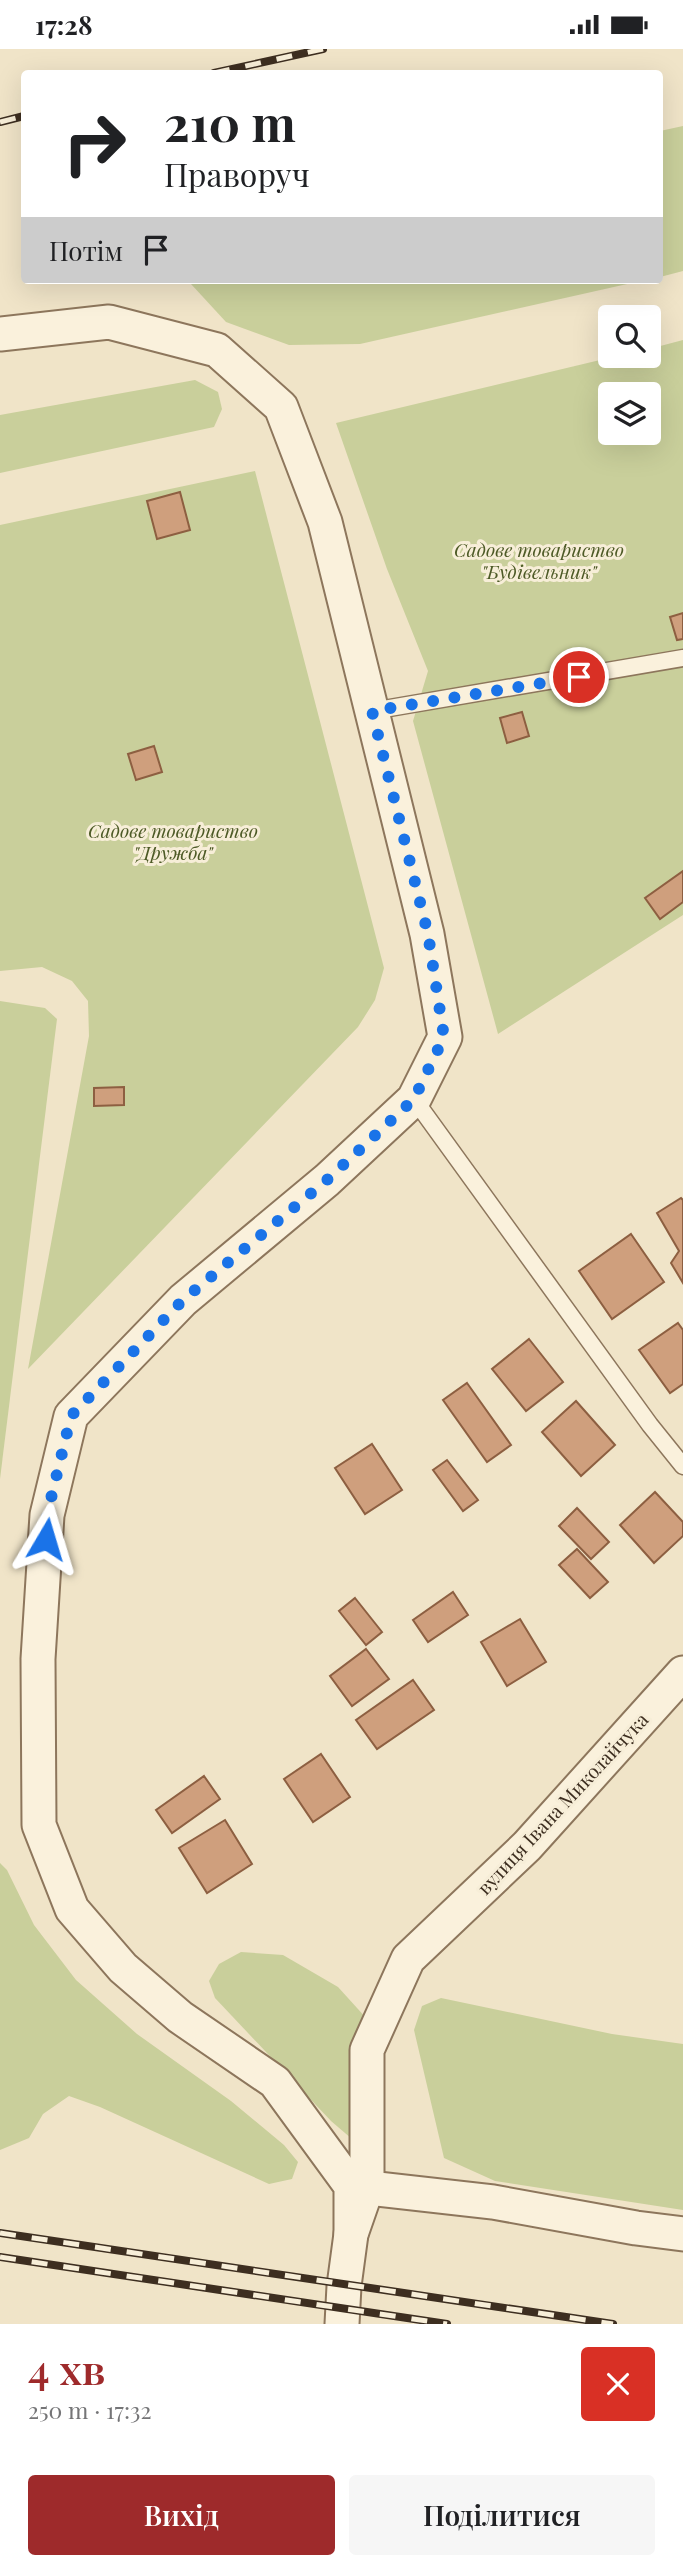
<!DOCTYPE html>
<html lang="uk">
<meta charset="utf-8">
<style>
body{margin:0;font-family:"Playfair Display",serif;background:#f6f6f6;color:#202124;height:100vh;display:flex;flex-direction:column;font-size:26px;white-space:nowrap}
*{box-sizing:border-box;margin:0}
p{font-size:23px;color:#757577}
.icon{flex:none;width:38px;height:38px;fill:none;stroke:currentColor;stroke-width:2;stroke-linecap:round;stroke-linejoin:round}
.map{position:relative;height:2275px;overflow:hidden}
.sheet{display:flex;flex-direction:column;background:#fff;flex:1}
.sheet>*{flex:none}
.banner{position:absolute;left:21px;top:21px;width:642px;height:214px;border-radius:7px;box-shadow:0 7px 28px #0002;background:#fff;color:#202124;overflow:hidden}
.fabs{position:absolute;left:598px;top:256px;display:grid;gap:14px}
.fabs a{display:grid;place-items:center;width:63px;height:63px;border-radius:7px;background:#fff;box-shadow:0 7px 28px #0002;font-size:35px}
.pin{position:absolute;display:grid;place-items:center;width:60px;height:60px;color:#fff;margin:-30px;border:4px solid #fff;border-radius:50%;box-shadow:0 2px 7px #0007}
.me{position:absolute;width:77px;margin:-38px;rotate:7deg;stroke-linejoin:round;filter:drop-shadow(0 0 5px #0008)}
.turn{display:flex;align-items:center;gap:24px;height:147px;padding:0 28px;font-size:32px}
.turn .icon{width:91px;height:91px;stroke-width:2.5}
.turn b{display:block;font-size:49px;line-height:60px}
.then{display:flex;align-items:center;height:66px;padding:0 28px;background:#0003;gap:14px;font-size:26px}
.round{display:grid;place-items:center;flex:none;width:74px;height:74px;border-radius:7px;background:#f6f6f6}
.summary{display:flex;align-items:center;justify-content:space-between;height:119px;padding:0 28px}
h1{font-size:42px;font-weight:600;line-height:52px;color:#9e2a2b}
.primary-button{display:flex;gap:14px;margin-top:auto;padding:14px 28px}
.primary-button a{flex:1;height:80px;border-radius:7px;background:#9e2a2b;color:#fff;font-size:28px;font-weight:600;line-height:80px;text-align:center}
.primary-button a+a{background:#f6f6f6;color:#202124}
.status{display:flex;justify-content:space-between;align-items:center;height:49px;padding:0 35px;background:#fff;direction:ltr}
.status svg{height:19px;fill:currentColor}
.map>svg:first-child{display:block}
.green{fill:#c9cf9b;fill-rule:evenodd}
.building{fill:#cf9f7d;stroke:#8d5f41;stroke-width:2}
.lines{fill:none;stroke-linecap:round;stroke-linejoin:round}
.service-casing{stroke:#8d765c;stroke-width:19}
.minor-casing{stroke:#8d765c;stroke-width:37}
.service{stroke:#faf1dc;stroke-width:16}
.minor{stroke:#faf1dc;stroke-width:33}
.rail-casing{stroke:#3d2e20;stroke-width:8}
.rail{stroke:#f7eed8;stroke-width:5;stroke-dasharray:16;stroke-linecap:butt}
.route{stroke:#1a73e8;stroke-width:12;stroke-dasharray:0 21.6}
.labels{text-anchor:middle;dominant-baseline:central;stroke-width:6;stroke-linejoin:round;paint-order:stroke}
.park-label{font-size:19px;font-style:italic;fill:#4d5a26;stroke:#f7eed8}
.street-label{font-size:19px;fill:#3d2e20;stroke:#f7eed8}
</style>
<div class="status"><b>17:28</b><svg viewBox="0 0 49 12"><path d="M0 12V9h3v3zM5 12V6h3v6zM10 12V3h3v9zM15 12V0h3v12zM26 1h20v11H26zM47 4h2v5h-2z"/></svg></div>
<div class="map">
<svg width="683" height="2275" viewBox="0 0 683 2275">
<rect width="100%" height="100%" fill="#f0e4c8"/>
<!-- green -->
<g class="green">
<polygon points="683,77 683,222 660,228 660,82"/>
<polygon points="191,231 645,231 360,295 289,296 226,273 191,235"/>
<path d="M683 291V866L498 985 413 672 428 622 387 520 336 374 621 306H649V300ZM611 345H649V383H611Z"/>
<polygon points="195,331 218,343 222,360 214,378 0,424 0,366"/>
<polygon points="255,422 384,919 375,951 358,978 28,1320 89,987 88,952 72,932 42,918 0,922 0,476"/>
<polygon points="0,952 45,959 57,970 0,1430"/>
<polygon points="0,1814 7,1821 34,1876 76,1931 137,1985 231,2052 284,2096 298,2113 292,2130 269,2135 100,2058 69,2047 43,2065 29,2089 0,2101"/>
<polygon points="241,1903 283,1906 338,1938 367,1970 352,2090 331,2072 215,1949 209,1932 219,1915"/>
<polygon points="441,1949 612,1985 683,1995 683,2161 495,2132 444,2109 414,1981 422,1957"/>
</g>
<!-- building -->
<g class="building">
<polygon points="624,335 627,345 611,345 611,352 607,340"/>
<polygon points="180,443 190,481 157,490 147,452"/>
<polygon points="683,564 683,590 677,591 670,568"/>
<polygon points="522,663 529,687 507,694 500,669"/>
<polygon points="154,697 162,723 136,731 128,705"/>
<polygon points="683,822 683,853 660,870 645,849"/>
<polygon points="124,1038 124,1056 94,1057 94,1039"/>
<polygon points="681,1149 683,1151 683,1234 671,1214 679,1202 657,1164"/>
<polygon points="631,1185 664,1233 612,1270 579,1222"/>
<polygon points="678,1274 683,1281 683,1335 670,1344 639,1301"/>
<polygon points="529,1290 563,1333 526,1362 492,1320"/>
<polygon points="467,1334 511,1396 487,1413 443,1351"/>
<polygon points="576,1352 615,1396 581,1427 542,1383"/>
<polygon points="372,1395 402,1441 365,1465 335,1419"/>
<polygon points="447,1411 478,1451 463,1462 433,1421"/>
<polygon points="655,1443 683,1473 683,1487 654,1514 620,1476"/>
<polygon points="577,1459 609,1493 591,1510 559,1477"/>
<polygon points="577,1500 608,1533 590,1549 559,1516"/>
<polygon points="453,1543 468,1566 428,1593 413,1571"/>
<polygon points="355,1549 382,1583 366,1596 339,1562"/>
<polygon points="520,1570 546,1613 507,1637 481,1593"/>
<polygon points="366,1600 389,1630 352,1657 330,1627"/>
<polygon points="413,1631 434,1661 377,1700 356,1671"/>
<polygon points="321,1705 350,1748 313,1773 284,1730"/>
<polygon points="204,1727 220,1750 172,1784 156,1761"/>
<polygon points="225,1771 252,1815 207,1844 179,1799"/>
</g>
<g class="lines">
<!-- service casing -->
<g class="service-casing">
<g id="service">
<polyline points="372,662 683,609"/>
<polyline points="414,1050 650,1376 683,1417"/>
</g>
</g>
<!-- minor casing -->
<g class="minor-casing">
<g id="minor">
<polyline points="0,285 109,273 217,301 281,358 325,473 427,885 445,988 414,1050 327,1131 183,1251 71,1367 47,1466 38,1610 39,1776 72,1860 123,1919 180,1968 275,2033 351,2137 351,2185"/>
<polyline points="351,2137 493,2153 636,2179 683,2185"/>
<polyline points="342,2275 344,2237 351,2185 367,2139 367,2001 408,1910 527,1797 683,1624"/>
</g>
</g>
<!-- service -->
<use href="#service" class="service"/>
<!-- minor -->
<use href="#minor" class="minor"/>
<!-- rail casing -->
<g class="rail-casing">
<g id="rail">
<polyline points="214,24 323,0"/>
<polyline points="0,73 24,67"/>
<polyline points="0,2184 613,2275"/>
<polyline points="0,2208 447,2275"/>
</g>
</g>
<!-- rail -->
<use href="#rail" class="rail"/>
</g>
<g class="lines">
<!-- route -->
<polyline class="route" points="46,1490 47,1466 71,1367 183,1251 327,1131 414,1050 444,988 428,885 372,662 579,628"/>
</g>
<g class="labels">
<!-- park labels -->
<g class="park-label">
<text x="539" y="500">Садове товариство<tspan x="539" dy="22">"Будівельник"</tspan></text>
<text x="173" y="781">Садове товариство<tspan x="173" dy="22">"Дружба"</tspan></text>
</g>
<!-- street labels -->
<g class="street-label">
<text transform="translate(562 1754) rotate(-47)">вулиця Івана Миколайчука</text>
</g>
</g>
</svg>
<div class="fabs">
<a><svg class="icon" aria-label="search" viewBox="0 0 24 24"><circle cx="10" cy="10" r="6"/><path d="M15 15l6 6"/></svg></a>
<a><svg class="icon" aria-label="layers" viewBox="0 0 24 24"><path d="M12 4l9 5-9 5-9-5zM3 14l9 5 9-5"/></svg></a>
</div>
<div class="pin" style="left:579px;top:628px;background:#d93025"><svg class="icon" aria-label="arrive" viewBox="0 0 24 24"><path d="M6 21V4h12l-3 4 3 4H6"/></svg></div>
<svg class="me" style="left:46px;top:1490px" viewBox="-20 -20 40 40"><path d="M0-17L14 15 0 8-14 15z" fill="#1a73e8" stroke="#fff" stroke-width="4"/></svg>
<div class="banner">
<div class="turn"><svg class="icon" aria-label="right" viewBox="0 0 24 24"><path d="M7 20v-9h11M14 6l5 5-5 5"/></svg><div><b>210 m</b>Праворуч</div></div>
<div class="then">Потім<svg class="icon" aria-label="arrive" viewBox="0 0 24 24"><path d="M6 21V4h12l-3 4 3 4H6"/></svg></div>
</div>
</div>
<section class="sheet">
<div class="summary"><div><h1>4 хв</h1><p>250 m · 17:32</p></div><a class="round" style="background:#d93025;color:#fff"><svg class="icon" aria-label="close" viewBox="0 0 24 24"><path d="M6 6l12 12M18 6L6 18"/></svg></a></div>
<div class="primary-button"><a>Вихід</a><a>Поділитися</a></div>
</section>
